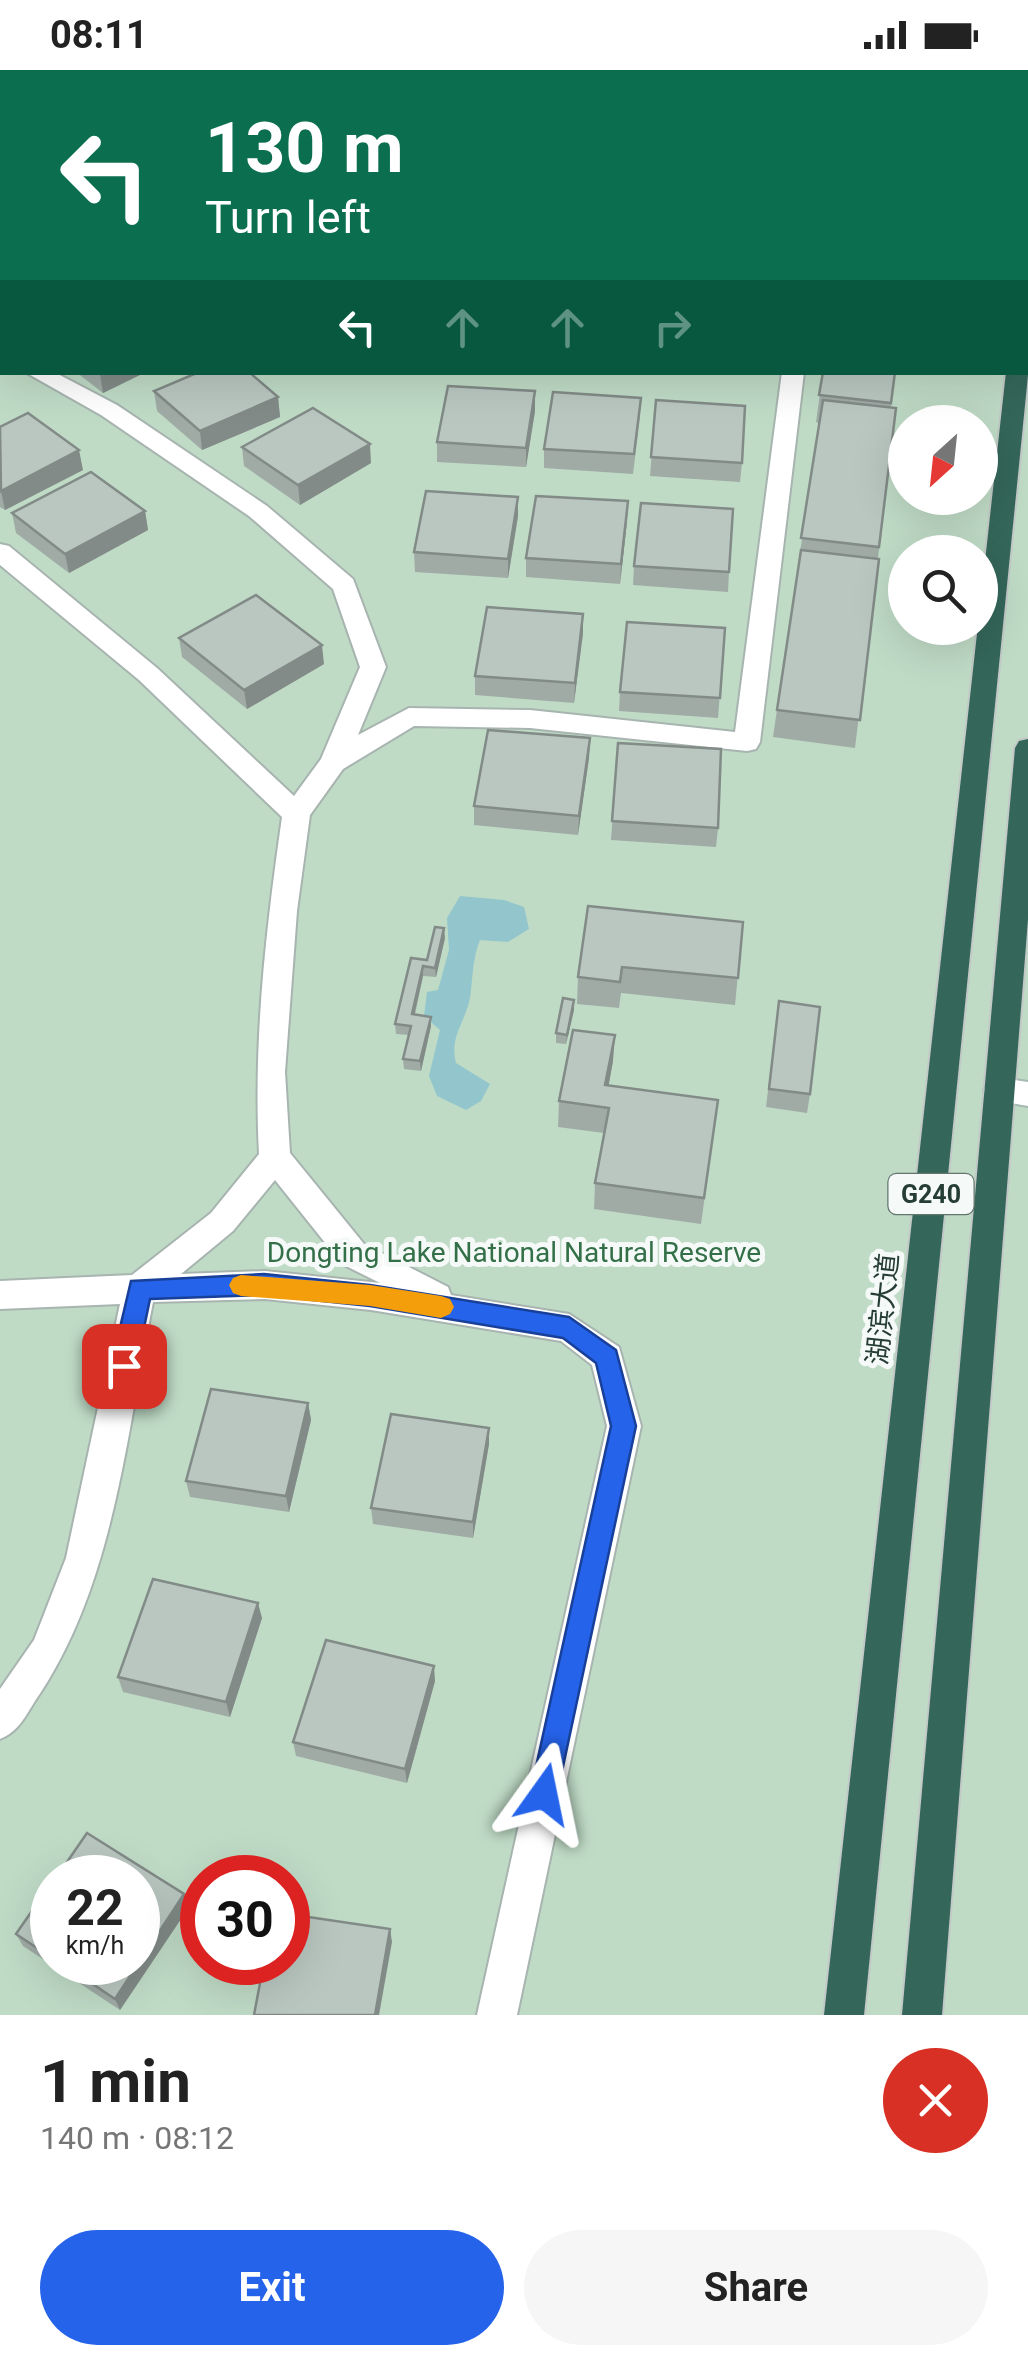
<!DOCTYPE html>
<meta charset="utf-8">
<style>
body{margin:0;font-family:Roboto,"Noto Sans SC",sans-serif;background:#f6f6f6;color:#222;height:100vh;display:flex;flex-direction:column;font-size:38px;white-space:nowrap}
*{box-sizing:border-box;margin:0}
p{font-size:32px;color:#767676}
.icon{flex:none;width:55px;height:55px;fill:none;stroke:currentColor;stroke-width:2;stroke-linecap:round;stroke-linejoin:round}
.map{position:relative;height:1945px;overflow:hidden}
.drawer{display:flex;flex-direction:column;background:#fff;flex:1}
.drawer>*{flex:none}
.guide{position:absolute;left:0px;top:0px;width:1030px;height:305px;box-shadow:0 10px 40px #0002;background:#0b6e4f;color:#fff;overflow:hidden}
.needle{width:65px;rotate:207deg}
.tools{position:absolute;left:888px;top:335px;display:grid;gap:20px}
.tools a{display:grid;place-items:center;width:110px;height:110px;border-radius:50%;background:#fff;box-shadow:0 10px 40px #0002;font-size:50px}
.speed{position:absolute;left:30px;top:1785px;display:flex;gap:20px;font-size:50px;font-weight:700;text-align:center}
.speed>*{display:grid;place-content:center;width:130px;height:130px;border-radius:50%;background:#fff;box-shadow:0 10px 40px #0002;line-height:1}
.speed small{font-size:25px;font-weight:400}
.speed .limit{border:15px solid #d22;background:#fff;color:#111}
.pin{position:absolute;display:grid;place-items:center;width:85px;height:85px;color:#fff;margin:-42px;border-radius:20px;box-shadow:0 5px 15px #0006}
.me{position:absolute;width:110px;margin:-55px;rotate:12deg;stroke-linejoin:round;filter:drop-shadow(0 0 8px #0008)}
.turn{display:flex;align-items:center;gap:35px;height:210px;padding:0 40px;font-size:45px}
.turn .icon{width:130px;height:130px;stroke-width:2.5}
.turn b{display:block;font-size:70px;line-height:85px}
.lanes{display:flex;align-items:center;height:95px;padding:0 40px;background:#0003;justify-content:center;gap:50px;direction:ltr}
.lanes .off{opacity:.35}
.round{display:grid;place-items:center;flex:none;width:105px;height:105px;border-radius:52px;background:#f6f6f6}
.summary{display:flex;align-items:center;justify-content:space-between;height:170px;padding:0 40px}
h1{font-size:60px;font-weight:700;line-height:75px}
.action{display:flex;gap:20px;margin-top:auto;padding:20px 40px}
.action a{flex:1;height:115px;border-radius:60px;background:#2563eb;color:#fff;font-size:40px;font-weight:700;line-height:115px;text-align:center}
.action a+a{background:#f6f6f6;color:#222}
.status{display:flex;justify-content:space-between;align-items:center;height:70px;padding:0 50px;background:#fff;direction:ltr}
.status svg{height:28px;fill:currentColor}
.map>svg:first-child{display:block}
.green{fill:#bfdbc6;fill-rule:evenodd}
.water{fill:#92c6cc}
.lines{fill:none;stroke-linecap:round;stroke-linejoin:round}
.street-casing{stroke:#a7b4af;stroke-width:4}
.secondary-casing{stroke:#a4b7b0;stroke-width:4}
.highway-casing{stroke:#c2c9c6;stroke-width:4}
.street{fill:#fff;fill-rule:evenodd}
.secondary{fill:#fff;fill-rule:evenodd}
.highway{fill:#346659;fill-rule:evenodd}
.wall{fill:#a0aba6}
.shaded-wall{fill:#828b87}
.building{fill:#bac7c1;stroke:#828b87;stroke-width:2.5}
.route{fill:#2563eb;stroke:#184099;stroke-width:2.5}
.slow{fill:#f59e0b}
.labels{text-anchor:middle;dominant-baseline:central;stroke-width:10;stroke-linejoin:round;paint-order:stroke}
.shield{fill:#f5f9f7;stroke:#63756f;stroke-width:2.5}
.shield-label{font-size:25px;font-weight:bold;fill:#253d35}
.park-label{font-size:28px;fill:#337048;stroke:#f5f9f7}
.street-label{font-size:28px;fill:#253d35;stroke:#f5f9f7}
</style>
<div class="status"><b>08:11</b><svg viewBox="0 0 49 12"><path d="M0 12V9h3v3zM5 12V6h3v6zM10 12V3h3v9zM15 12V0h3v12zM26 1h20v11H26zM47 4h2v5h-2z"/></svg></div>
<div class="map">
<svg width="1028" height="1945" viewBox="0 0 1028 1945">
<rect width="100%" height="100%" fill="#e4ece8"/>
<!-- green -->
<path class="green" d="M0 0H1028V1945H0ZM2 2H1028V302H2ZM905 352H980V428H905ZM905 482H980V558H905ZM52 1808H138V1892H52ZM202 1808H288V1892H202Z"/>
<!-- water -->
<path class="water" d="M460 826 504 830 524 837 529 859 508 872 480 870C472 890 473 908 470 928 465 953 449 967 456 993L490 1014 481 1031 466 1040 437 1026 429 1006 440 960 424 946 427 922 438 920 449 880 447 848Z"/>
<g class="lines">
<!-- street casing -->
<g class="street-casing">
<g id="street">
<polygon points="0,0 11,0 0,7"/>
<polygon points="0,277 2,278 2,292 0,291"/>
<path d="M25 302H54L117 335 267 436 353 509 386 597 358 665 409 638 530 640 735 662 782 302H804L760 672 756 679 747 681 530 658 414 656 343 699 310 745 297 841 285 1002 290 1083 364 1174 448 1217 451 1225 569 1244 619 1277 641 1356 517 1945H477L607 1356 592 1295 561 1271 371 1240 265 1229 153 1232C126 1367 114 1516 35 1631 25 1647 18 1662 0 1669V1619L34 1570 66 1488 120 1234 0 1239V1211L132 1205 211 1143 259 1084C253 970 266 859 282 747L139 610 0 495V474L9 476 157 598 294 726 321 689 360 597 333 519 249 446 101 345ZM275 1110 342 1194 380 1213 265 1201 181 1204 233 1161Z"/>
</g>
</g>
<!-- secondary casing -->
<g class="secondary-casing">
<polygon id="secondary" points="999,1008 1028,1012 1028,1036 988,1029 984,1020 988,1011"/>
</g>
<!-- highway casing -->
<g class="highway-casing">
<g id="highway">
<polygon points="1028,301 1028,305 864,1945 824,1945 1006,302"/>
<polygon points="1028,669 1028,849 942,1945 902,1945 1015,678 1019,671"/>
</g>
</g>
<!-- street -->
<use href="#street" class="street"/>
<!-- secondary -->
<use href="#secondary" class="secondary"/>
<!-- highway -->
<use href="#highway" class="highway"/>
</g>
<!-- wall -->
<g class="wall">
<polygon points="330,0 472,0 470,2 342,2"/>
<polygon points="2,202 2,257 0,256 0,203"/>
<polygon points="76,302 146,302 103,323"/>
<polygon points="823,302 895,302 891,337 896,338 855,678 773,667 819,353 816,352"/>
<polygon points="154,321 278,327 280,347 202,380 157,341"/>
<polygon points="656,330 742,393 740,412 650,406"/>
<polygon points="535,341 526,397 437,392 437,372"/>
<polygon points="640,347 633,404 544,398 544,379"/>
<polygon points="0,357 83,400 5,440 0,437"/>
<polygon points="242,377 371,393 300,435 244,396"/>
<polygon points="518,427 518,446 508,508 415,502 414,482"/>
<polygon points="145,441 148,460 69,503 16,463 12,443"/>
<polygon points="627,451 620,514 526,507 526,488"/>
<polygon points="634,496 729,502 728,522 633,515"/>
<polygon points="583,544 583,563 574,633 475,625 475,606"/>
<polygon points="725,558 718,648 619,641 620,622"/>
<polygon points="179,568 324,594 247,639 182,587"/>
<polygon points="590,668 589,688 578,765 474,755 474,736"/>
<polygon points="618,673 718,758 716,777 611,770"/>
<polygon points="743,852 735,935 621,923 619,938 577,934 578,907"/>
<polygon points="445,868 436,907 423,906 415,945 431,956 421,1001 404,999 403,989 409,965 396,964 395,954 411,888 427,890"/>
<polygon points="574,930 574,940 566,974 556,973 556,963"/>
<polygon points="779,931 810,1024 807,1043 766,1037"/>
<polygon points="613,991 608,1016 718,1030 701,1154 594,1139 595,1113 604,1063 558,1057 559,1031"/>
<polygon points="308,1333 311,1350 289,1442 190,1427 186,1411"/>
<polygon points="489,1358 489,1374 473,1468 373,1454 371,1438"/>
<polygon points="262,1548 230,1647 123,1622 118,1607"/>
<polygon points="435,1611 407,1713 296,1686 293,1672"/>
<polygon points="52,1812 52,1892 138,1892 189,1837 120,1940 23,1876 16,1864"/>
</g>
<!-- shaded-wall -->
<g class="shaded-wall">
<polygon points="455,0 472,0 470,2 453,2"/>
<polygon points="2,102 2,123 0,125 0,104"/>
<polygon points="103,302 146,302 103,323 100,304"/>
<polygon points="535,321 535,341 526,397 526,378"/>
<polygon points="278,327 280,347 202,380 200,361"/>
<polygon points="370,374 371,393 300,435 298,415"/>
<polygon points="79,380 83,400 5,440 1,421"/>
<polygon points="518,427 518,446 508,508 508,489"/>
<polygon points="628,431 627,451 620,514 621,494"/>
<polygon points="145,441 148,460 69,503 65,484"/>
<polygon points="583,544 583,563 574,633 575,613"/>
<polygon points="322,575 324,594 247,639 244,620"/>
<polygon points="590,668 589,688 578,765 579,746"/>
<polygon points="444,858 445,868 436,907 435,898"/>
<polygon points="423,896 423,906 412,954 412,944"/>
<polygon points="574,930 574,940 566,974 567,965"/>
<polygon points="431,947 431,956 421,1001 420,991"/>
<polygon points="615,965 613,991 604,1041 605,1015"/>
<polygon points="308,1333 311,1350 289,1442 286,1426"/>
<polygon points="489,1358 489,1374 473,1468 473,1452"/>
<polygon points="258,1533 262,1548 230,1647 226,1632"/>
<polygon points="434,1596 435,1611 407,1713 405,1699"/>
<polygon points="184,1824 189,1837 120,1940 115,1929"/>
<polygon points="390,1859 392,1872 379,1945 375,1945"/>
</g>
<!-- building -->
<g class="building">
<polygon points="20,0 93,0 91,2 18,2"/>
<polygon points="213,0 227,0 238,2 211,2"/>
<polygon points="414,0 455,0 453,2 425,2"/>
<polygon points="526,0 601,0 600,2 526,2"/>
<polygon points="621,0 667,0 695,1 621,2"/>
<rect x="869" y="0" width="62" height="2"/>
<polygon points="0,69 2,70 2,102 0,104"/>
<polygon points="2,202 2,240 0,239 0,203"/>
<polygon points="199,302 249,302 278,327 200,361 154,321"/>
<polygon points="823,302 895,302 891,333 819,325"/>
<polygon points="448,316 535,321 526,378 437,372"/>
<polygon points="553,322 641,328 634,384 544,379"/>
<polygon points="656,330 745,336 742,393 651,387"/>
<polygon points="823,330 896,338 879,477 801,468"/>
<polygon points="313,338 370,374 298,415 242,377"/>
<polygon points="28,343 79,380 1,421 0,357"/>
<polygon points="91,402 145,441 65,484 12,443"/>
<polygon points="426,421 518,427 508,489 414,482"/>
<polygon points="536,426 628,431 621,494 526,488"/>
<polygon points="641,433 733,439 729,502 634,496"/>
<polygon points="801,480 879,489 860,650 777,640"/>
<polygon points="256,525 322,575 244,620 179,568"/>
<polygon points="487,537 583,544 575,613 475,606"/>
<polygon points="627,552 725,558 720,628 620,622"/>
<polygon points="488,660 590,668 579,746 474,736"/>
<polygon points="618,673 721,679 718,758 612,751"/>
<polygon points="588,836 743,852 738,908 622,897 620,912 578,907"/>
<polygon points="435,857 444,858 435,898 423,896 412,944 431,947 420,991 403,989 411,956 395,954 411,888 427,890"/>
<polygon points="563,928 574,930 567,965 556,963"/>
<polygon points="779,931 820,937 810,1024 769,1019"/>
<polygon points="573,960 615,965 605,1015 718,1030 704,1128 595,1113 609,1038 559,1031"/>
<polygon points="211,1319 308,1333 286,1426 186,1411"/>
<polygon points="391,1344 489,1358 473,1452 371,1438"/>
<polygon points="153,1509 258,1533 226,1632 118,1607"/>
<polygon points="326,1570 434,1596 405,1699 293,1672"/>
<polygon points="87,1763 184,1824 115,1929 60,1892 138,1892 138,1808 56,1808"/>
<polygon points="52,1812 52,1888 16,1864"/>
<polygon points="288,1844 390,1859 375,1945 254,1945 264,1892 288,1892"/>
</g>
<!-- route -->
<polygon class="route" points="264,1204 370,1215 569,1247 616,1280 636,1356 555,1734 544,1738 534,1734 530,1724 611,1356 596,1293 563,1268 370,1236 264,1225 150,1229 136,1296 133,1304 124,1307 114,1304 111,1296 131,1211"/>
<!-- slow -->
<polygon class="slow" points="241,1205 370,1215 441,1226 450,1229 454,1237 450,1244 441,1248 370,1236 241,1226 233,1223 229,1215 233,1208"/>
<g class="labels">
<!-- shield labels -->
<rect class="shield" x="888.5" y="1104" width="85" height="40" rx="8"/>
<g class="shield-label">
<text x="931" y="1124">G240</text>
</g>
<!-- park labels -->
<g class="park-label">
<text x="514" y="1182">Dongting Lake National Natural Reserve</text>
</g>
<!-- street labels -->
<g class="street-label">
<text transform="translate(883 1239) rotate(-84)">湖滨大道</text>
</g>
</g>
</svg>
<div class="tools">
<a><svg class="needle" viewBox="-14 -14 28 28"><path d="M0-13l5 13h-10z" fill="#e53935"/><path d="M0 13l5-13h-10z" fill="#767676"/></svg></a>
<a><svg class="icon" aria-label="search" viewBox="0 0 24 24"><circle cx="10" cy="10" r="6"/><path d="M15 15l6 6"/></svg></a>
</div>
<div class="speed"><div>22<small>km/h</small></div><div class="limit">30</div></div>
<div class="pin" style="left:124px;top:1296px;background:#d93025"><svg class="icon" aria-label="arrive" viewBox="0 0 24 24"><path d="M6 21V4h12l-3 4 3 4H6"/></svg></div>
<svg class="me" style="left:544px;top:1724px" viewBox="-20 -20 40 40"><path d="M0-17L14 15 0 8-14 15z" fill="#2563eb" stroke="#fff" stroke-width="4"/></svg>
<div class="guide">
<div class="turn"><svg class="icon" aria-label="left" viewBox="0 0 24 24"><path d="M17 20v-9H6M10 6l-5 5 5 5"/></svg><div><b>130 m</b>Turn left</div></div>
<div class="lanes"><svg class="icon" aria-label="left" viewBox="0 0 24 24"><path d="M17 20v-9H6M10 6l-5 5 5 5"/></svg><svg class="icon off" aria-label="ahead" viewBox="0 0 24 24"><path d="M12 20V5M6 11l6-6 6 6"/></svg><svg class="icon off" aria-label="ahead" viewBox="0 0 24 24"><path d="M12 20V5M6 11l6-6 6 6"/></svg><svg class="icon off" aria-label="right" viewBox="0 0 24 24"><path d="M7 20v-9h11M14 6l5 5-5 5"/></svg></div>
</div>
</div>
<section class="drawer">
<div class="summary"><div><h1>1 min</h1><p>140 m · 08:12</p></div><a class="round" style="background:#d93025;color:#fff"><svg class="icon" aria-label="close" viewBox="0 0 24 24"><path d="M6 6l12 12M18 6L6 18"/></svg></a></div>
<div class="action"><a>Exit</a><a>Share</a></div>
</section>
